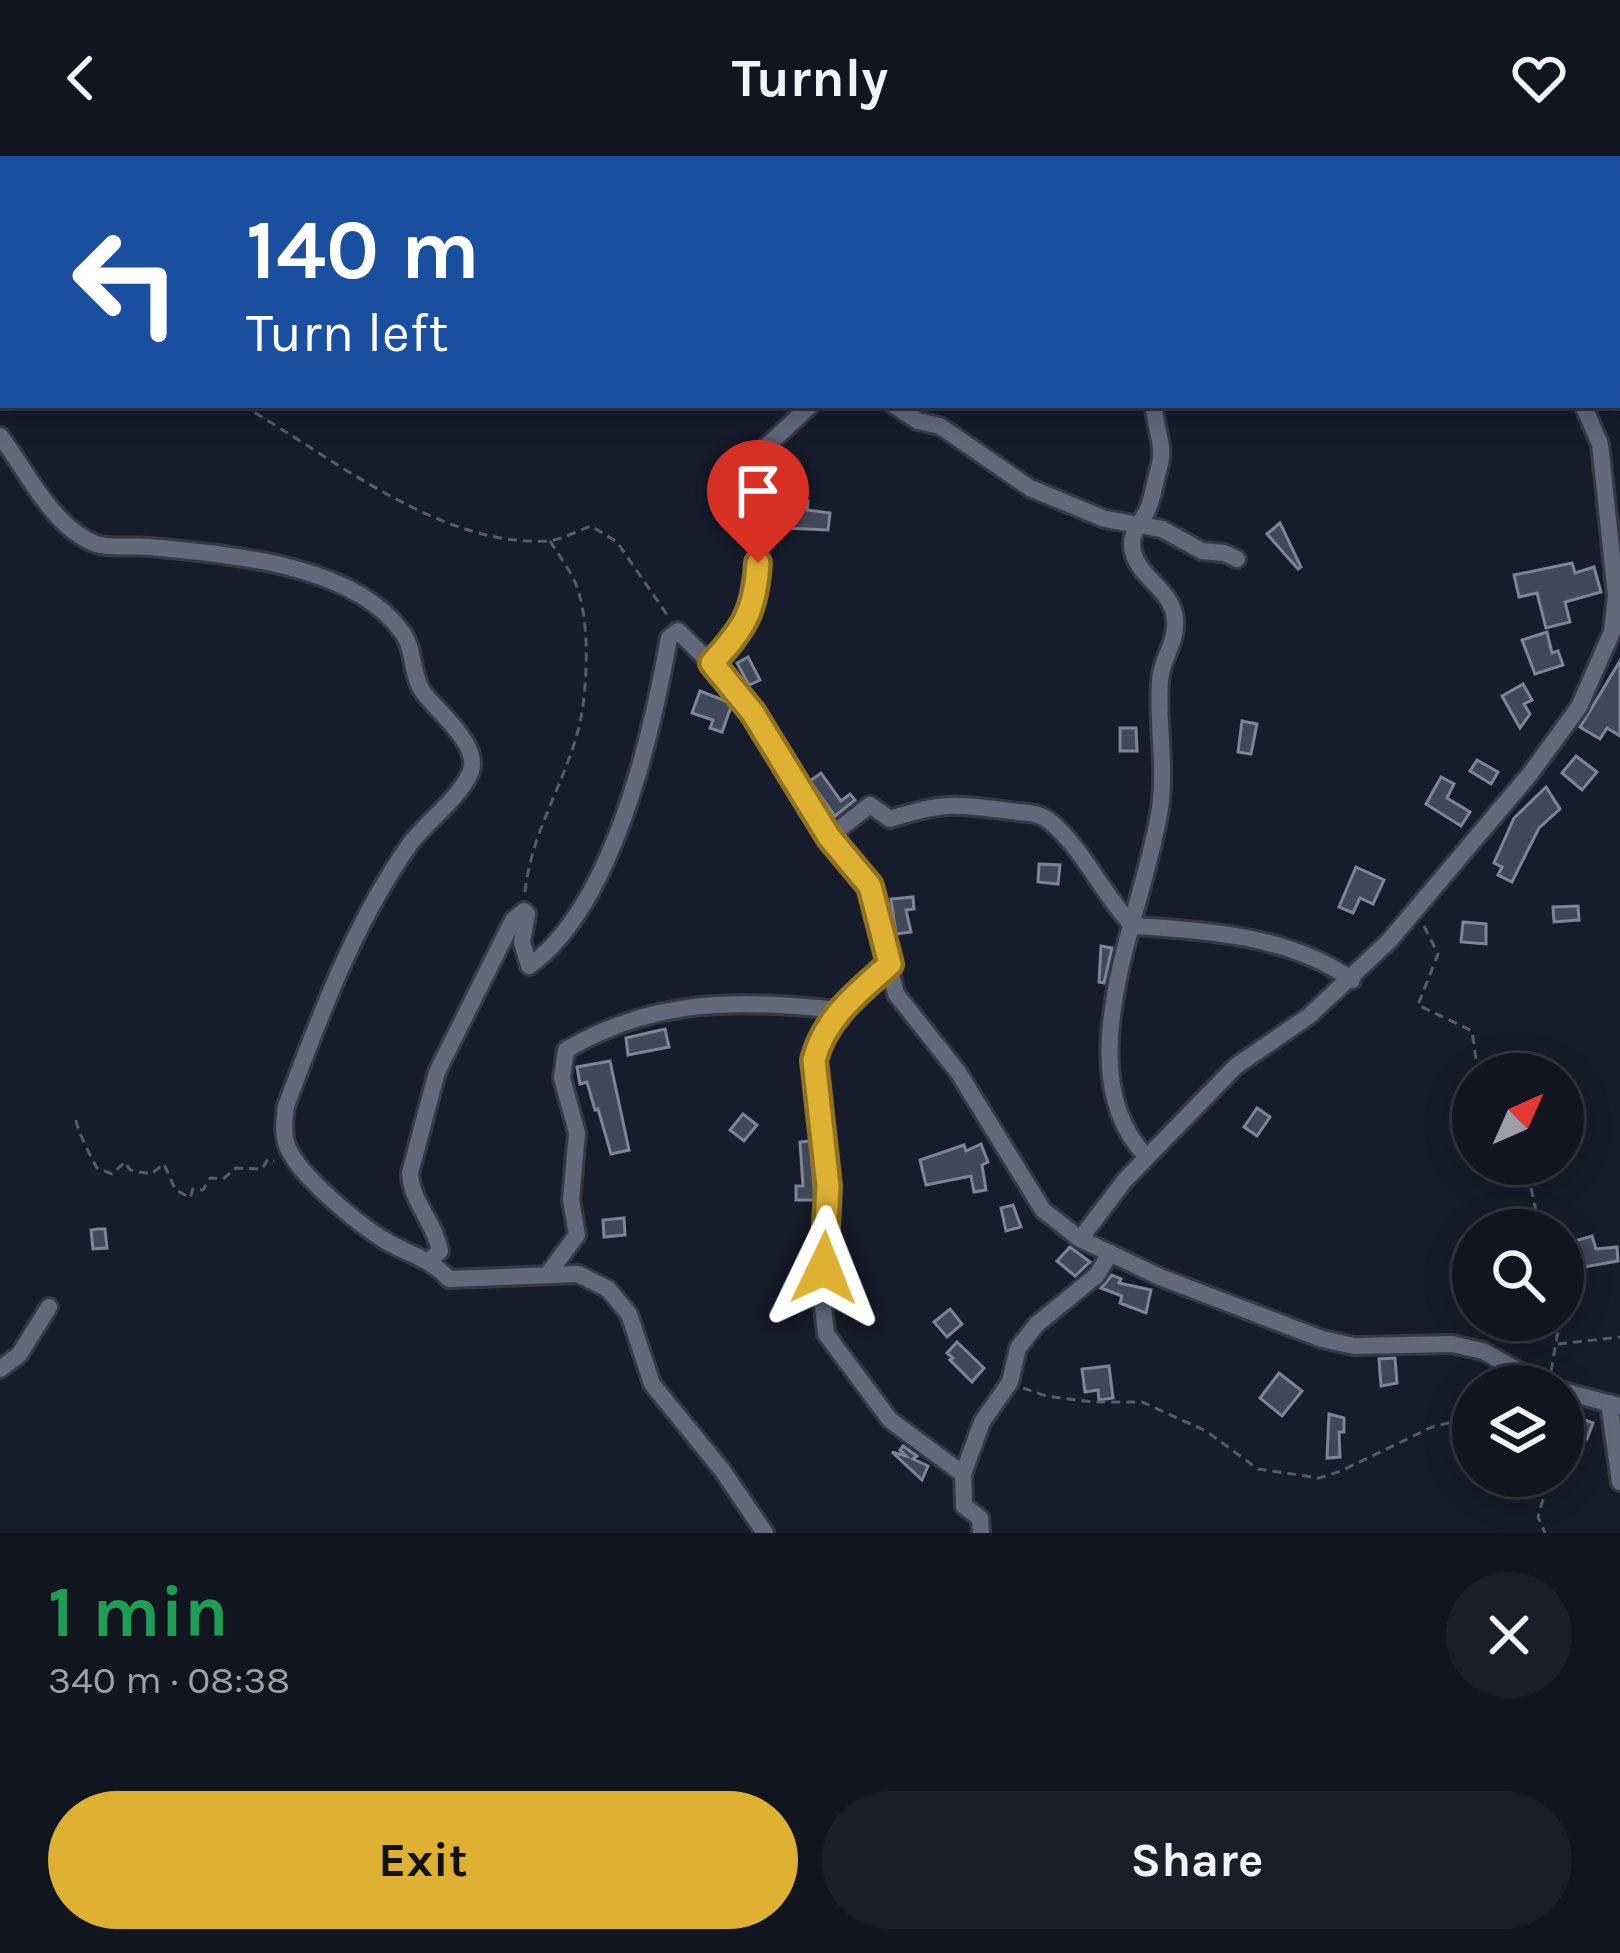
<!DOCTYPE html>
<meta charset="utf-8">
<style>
body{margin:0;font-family:Karla,sans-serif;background:#191e29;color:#f1f3f6;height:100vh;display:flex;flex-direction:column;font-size:45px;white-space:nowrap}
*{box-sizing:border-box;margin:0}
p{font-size:39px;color:#9c9fa5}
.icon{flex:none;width:66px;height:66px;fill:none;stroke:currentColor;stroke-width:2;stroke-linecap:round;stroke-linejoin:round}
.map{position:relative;height:1377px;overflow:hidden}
.details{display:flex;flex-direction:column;background:#101520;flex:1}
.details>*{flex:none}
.guide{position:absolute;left:0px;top:0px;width:1620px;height:252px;box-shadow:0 6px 30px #0003,0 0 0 3px #30343e;background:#1a4fa0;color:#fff;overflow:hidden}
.needle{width:78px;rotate:45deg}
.tools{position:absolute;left:1452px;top:897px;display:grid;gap:24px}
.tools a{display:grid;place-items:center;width:132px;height:132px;border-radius:50%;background:#101520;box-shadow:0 6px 30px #0003,0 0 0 3px #30343e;font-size:60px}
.pin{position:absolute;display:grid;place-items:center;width:102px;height:102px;color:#fff;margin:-123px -51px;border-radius:50% 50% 50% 0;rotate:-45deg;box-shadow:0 0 12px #0007}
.pin .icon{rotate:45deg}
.me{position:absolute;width:132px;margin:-66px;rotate:2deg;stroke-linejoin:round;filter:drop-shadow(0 0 9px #0008)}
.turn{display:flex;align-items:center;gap:42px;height:252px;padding:0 48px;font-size:54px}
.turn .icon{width:156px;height:156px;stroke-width:2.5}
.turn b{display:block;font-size:84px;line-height:102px}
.round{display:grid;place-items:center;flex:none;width:126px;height:126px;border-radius:63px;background:#191e29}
.head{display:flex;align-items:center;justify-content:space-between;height:204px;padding:0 48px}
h1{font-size:72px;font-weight:700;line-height:90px;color:#1e9e55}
.button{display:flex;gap:24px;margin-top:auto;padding:24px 48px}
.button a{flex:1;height:138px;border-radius:72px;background:#deb133;color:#111;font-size:48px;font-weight:700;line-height:138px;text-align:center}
.button a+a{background:#191e29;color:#f1f3f6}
header{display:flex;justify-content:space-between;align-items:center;height:156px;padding:0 48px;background:#101520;font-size:54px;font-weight:700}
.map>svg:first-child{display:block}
.building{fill:#404759;stroke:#7c8498;stroke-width:3}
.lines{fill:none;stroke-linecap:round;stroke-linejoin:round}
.street-casing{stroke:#363945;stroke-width:22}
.path{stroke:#555b69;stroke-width:3;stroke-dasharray:9 6;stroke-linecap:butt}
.street{stroke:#61697b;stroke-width:16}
.route-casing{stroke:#907321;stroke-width:30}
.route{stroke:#deb133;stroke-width:21}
</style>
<header><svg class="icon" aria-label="back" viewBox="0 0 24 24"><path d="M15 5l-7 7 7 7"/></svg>Turnly<svg class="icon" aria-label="heart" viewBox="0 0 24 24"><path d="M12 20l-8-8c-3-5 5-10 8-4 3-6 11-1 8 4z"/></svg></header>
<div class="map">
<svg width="1620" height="1377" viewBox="0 0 1620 1377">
<rect width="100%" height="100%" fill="#161c2b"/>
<!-- building -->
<g class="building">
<polygon points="796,343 808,345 807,354 830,357 828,374 785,372 788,354 794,355"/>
<polygon points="1280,367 1301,411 1298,413 1267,378"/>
<polygon points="1572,407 1575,417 1594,411 1601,436 1565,446 1570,466 1546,472 1537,437 1519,441 1514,419"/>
<polygon points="1547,476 1552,497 1558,495 1563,509 1535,518 1522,484"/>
<polygon points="748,501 760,524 749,529 737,507"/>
<polygon points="1620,505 1620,580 1607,572 1600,583 1580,571"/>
<polygon points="1523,528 1532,544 1524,548 1530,558 1520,572 1502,540"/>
<polygon points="700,535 728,546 731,551 722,576 710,572 713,564 692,557"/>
<polygon points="1242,565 1257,568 1251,598 1238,596"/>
<polygon points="1120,572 1136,572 1137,595 1120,595"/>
<polygon points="1576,600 1597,616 1582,634 1562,617"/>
<polygon points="1477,604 1498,616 1491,628 1470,615"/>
<polygon points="821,617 841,645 850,638 855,644 835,660 810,625"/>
<polygon points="1441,621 1454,628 1447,642 1470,656 1461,670 1426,648"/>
<polygon points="1546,631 1560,653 1539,672 1512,726 1498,719 1502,711 1494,707 1514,662"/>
<polygon points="1039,708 1060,709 1058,728 1038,726"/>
<polygon points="1356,711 1384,724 1373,748 1360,742 1353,757 1339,751"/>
<polygon points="913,741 914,753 906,754 911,776 896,778 891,743"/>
<polygon points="1578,750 1579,764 1554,766 1553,751"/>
<polygon points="1463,766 1486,768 1486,788 1461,786"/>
<polygon points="1101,790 1112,792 1104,827 1099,826"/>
<polygon points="665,873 669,891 628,899 626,882"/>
<polygon points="610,905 629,994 611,998 598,953 595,954 587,926 580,928 577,911"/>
<polygon points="1257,952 1270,961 1257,980 1244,971"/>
<polygon points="743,958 757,969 744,985 730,974"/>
<polygon points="810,985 815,1044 796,1044 796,1030 803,1030 800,986"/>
<polygon points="981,988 988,1006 982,1009 986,1034 974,1036 971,1020 926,1029 920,1004 964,989 966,995"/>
<polygon points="1013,1049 1021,1071 1006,1075 1001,1052"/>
<polygon points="624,1062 625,1079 604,1081 603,1064"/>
<polygon points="98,1073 105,1073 107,1092 93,1093 91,1074"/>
<polygon points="1592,1080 1596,1093 1617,1091 1618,1105 1578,1112 1571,1086"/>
<polygon points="1070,1091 1090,1106 1075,1120 1057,1105"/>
<polygon points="1112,1119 1121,1123 1119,1127 1151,1134 1146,1157 1120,1147 1122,1140 1101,1132"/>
<polygon points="950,1153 962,1168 947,1181 934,1166"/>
<polygon points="957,1186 984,1212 972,1226 950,1204 953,1202 947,1197"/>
<polygon points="1395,1202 1397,1227 1381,1230 1379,1203"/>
<polygon points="1109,1210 1113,1242 1099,1244 1098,1234 1085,1236 1082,1213"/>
<polygon points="1279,1217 1302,1235 1282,1260 1260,1242"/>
<polygon points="1563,1255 1593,1267 1587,1283 1563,1271"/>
<polygon points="1329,1258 1344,1262 1344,1276 1339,1276 1340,1301 1327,1302"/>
<polygon points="903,1290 917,1300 913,1303 928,1310 922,1324 892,1296 906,1300 900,1294"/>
</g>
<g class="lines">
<!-- street casing -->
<g class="street-casing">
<g id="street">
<polyline points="626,0 626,3"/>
<polyline points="1046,0 1048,3"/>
<polyline points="1176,0 1187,3"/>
<polyline points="1100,3 1102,0"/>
<polyline points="894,249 918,265 940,270 1030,332 1105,363 1162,373 1202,395 1224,397 1237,403"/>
<path d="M0 280C27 315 52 371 96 388 111 393 134 389 150 391 228 399 353 407 402 476 415 493 411 519 423 536 437 555 475 585 472 610 470 633 424 668 410 688 354 767 320 860 286 950 284 965 282 983 290 996 304 1023 359 1069 386 1085 409 1099 430 1102 449 1123L578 1118 608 1133 629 1158 652 1228 722 1314 765 1377"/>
<polyline points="713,507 746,468 756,436 760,379 767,340 756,300 811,249"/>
<path d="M829 681 870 649 890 663C948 644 960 649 1018 656 1032 657 1042 658 1052 667 1085 696 1103 739 1133 770 1205 774 1291 780 1352 824"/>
<path d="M890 808C859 836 825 861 814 904L828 1030 823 1150 826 1178 890 1264 963 1318"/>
<path d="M1147 1001C1062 915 1146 752 1160 652 1166 609 1157 567 1160 525 1161 503 1177 487 1175 464 1173 434 1140 423 1133 396 1129 376 1140 369 1147 355 1153 342 1155 325 1159 312 1166 290 1154 270 1154 249"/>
<polyline points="1080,1083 1125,1024 1236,910 1309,860 1389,785 1530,618 1579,551 1612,476 1616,440 1600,288 1583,249"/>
<path d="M430 1104 440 1095C435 1066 411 1046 410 1017L437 916 513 764 524 755 527 758 522 786 529 810C613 751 652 578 669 482L678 475 731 527 829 681 870 730 896 838 958 916 1043 1054 1080 1083 1160 1121 1322 1183 1354 1190 1452 1188 1483 1195 1546 1230"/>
<path d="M547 1119 577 1079 571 1044 577 977 562 922 566 894C656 841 739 844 839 854"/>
<polyline points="0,1213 19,1199 49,1151"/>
<polyline points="1563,1235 1619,1250"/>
<polyline points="1609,1247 1620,1326"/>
<polyline points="981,1377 980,1362 964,1350 963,1318 982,1266 1010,1226 1018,1192 1037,1168 1097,1119 1110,1097"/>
</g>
</g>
<!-- path -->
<g class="path">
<polyline points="180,3 183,0"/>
<polyline points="0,88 3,87"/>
<path d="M242 249C332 301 440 391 547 385 561 384 577 375 591 370L617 386 670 463"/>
<path d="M525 736C531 678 563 630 578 575 588 537 591 462 575 426 568 411 558 398 550 385"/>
<polyline points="1424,770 1438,798 1418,849 1472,875 1476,903 1497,911 1498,918"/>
<path d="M76 964C77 974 92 1003 97 1012L112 1018 125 1006 130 1014 151 1018 164 1008 175 1033 190 1042 193 1033 203 1034 210 1022 223 1023 236 1012 262 1013 268 1003 274 1005"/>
<polyline points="1514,1008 1530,1027 1540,1074"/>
<polyline points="1558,1188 1620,1181"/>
<polyline points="1551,1215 1560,1164"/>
<polyline points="1023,1232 1046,1240 1092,1246 1142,1246 1206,1275 1258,1313 1319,1322 1341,1315 1432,1271 1460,1264 1473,1266"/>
<polyline points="1529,1320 1545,1336 1538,1361 1545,1377"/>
</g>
<!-- street -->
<use href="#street" class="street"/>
</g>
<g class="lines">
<!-- route casing -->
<g class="route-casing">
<path id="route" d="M758 407C755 456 744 472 712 507L753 557 829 681 870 730 890 808C859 836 825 861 814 904L828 1030 824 1112"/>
</g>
<!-- route -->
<use href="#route" class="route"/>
</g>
</svg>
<div class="tools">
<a><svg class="needle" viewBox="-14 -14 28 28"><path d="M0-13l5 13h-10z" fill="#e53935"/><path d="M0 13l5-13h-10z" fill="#9c9fa5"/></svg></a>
<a><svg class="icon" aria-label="search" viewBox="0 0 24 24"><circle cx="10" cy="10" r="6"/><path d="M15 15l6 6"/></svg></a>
<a><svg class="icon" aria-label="layers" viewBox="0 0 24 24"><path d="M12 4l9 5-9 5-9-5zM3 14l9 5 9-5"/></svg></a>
</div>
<div class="pin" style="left:758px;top:407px;background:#d93025"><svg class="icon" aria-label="arrive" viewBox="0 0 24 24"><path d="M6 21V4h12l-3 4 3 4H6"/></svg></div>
<svg class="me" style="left:824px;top:1112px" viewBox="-20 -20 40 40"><path d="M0-17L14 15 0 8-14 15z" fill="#deb133" stroke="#fff" stroke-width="4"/></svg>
<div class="guide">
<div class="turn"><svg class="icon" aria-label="left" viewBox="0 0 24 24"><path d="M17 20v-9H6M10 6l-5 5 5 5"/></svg><div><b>140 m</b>Turn left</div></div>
</div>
</div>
<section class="details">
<div class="head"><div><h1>1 min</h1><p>340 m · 08:38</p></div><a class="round"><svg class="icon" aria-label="close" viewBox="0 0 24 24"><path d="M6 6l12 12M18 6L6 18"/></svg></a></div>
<div class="button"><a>Exit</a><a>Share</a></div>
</section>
